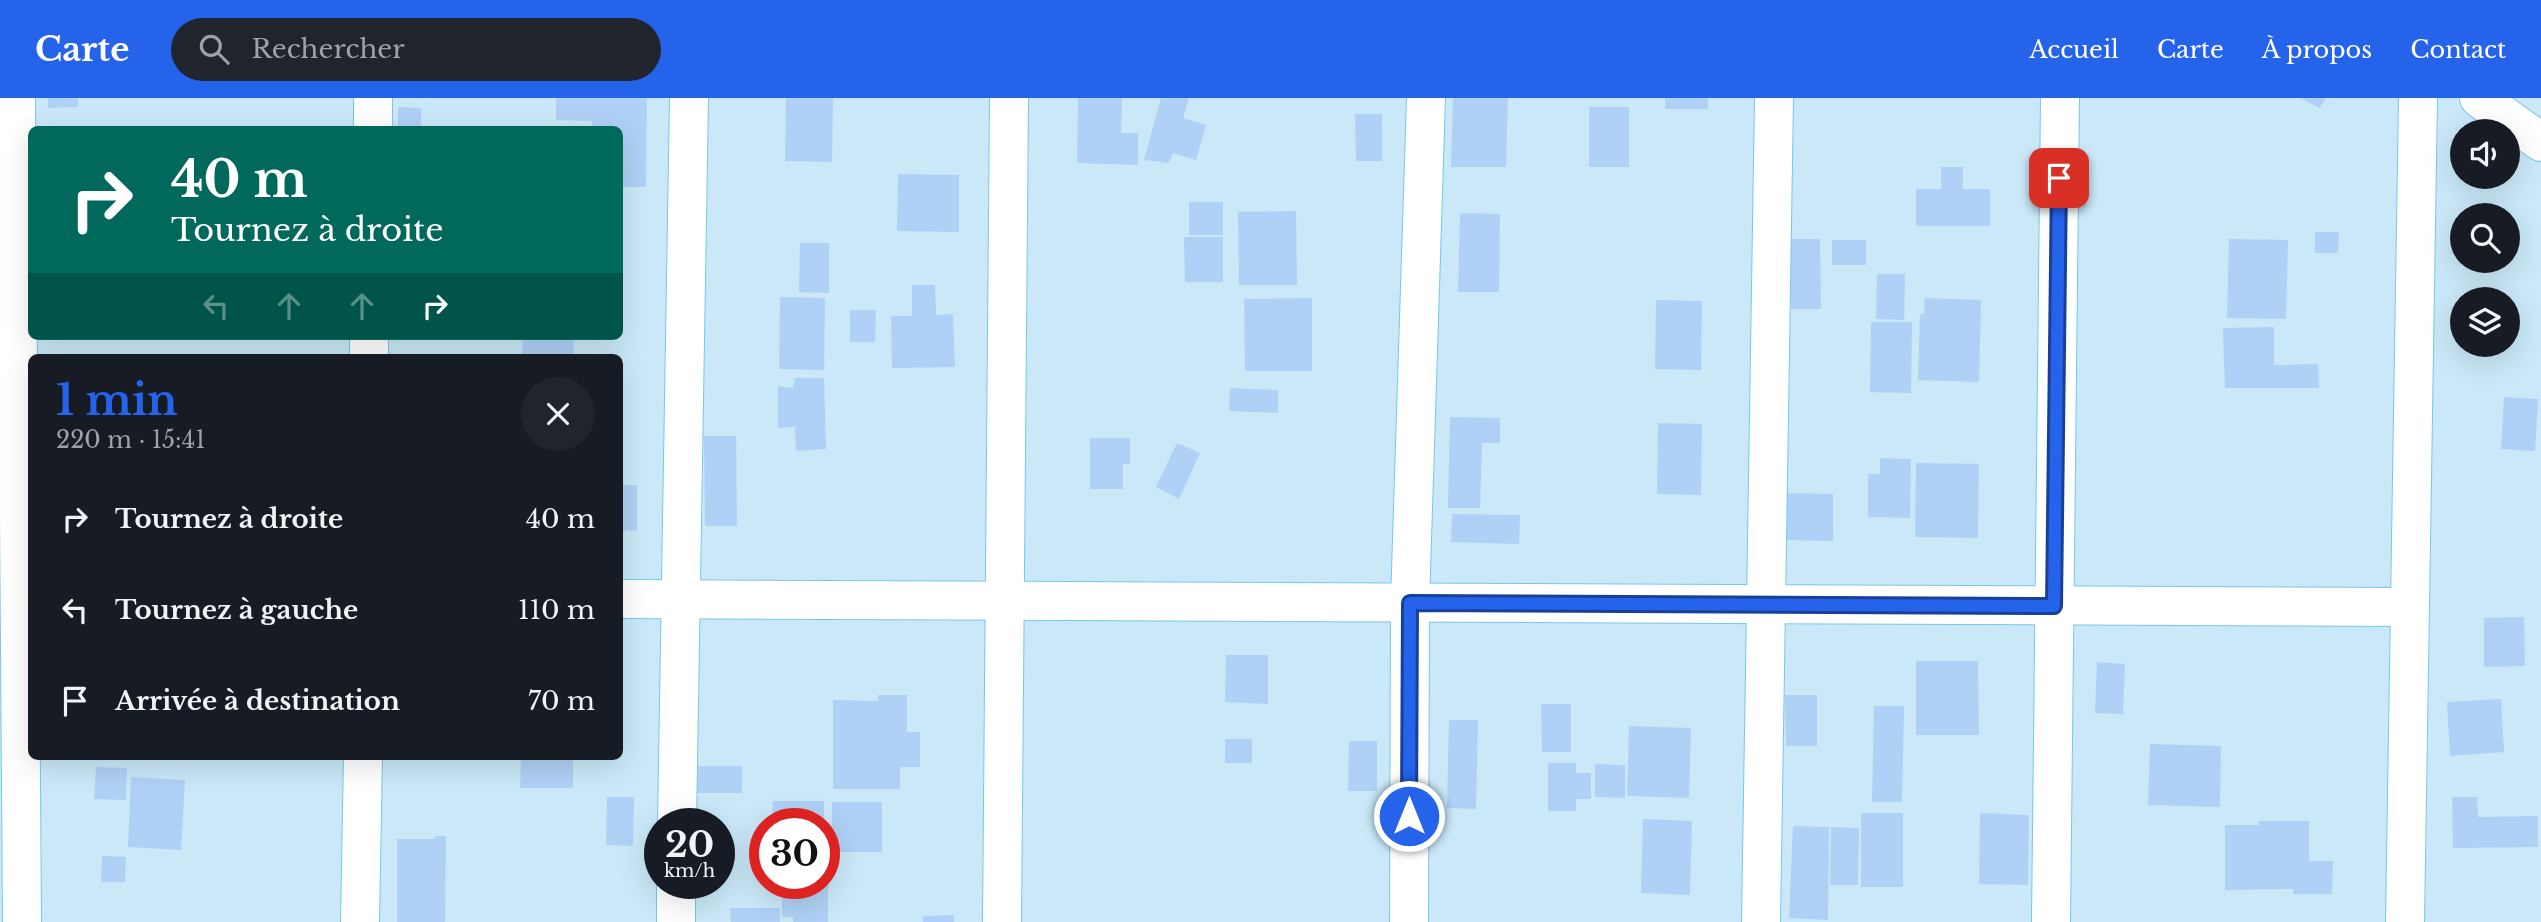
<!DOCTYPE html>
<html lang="fr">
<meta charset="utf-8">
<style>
body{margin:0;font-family:"Libre Baskerville",serif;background:#20242c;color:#f1f3f6;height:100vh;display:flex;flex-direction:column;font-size:26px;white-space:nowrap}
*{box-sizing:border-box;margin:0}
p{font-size:23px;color:#9ea1a6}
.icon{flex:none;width:38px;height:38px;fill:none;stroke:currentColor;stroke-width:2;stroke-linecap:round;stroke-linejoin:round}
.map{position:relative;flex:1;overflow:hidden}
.sheet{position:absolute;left:28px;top:256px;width:595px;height:406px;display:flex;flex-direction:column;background:#171b24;border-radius:10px;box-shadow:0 7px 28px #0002}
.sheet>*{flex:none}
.banner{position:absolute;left:28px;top:28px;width:595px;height:214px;border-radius:10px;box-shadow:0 7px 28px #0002;background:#00695c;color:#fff;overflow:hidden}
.fabs{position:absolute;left:2450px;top:21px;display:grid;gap:14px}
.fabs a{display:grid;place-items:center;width:70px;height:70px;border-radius:50%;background:#171b24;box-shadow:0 7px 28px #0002;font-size:35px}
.speed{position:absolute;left:644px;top:710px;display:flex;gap:14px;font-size:35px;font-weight:700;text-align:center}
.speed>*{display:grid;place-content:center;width:91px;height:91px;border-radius:50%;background:#171b24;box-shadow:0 7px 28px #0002;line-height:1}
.speed small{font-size:18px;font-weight:400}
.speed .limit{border:10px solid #d22;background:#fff;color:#111}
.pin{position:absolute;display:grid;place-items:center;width:60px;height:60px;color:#fff;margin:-30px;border-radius:14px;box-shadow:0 4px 10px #0006}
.me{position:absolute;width:77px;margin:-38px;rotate:0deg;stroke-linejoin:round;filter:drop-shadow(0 0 5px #0008)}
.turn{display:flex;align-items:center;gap:24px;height:147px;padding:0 28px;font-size:32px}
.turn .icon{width:91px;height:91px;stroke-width:2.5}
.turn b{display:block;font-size:49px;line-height:60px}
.lanes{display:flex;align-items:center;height:66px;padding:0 28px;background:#0003;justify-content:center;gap:35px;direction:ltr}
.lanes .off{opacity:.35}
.round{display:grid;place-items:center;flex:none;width:74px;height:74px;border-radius:37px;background:#20242c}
.headline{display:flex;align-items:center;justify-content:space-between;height:119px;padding:0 28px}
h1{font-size:42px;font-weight:700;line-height:52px;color:#2563eb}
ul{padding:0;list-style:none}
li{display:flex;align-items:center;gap:21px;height:91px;padding:0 28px}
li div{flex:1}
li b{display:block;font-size:26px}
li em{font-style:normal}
header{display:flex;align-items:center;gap:42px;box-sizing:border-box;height:98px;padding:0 35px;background:#2563eb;color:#fff}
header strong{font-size:33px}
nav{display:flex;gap:38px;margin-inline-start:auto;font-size:24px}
.search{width:490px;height:63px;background:#20242c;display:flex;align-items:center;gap:18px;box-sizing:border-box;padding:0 24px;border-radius:38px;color:#9ea1a6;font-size:26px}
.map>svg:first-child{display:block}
.building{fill:#afd1f5}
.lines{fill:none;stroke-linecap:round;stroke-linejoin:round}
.minor-casing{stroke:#76c7ee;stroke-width:40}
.minor{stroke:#fff;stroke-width:38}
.route-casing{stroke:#184099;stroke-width:18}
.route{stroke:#2563eb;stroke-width:12}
</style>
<header>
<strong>Carte</strong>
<div class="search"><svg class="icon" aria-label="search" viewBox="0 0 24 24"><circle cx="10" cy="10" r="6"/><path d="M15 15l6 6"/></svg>Rechercher</div>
<nav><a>Accueil</a><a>Carte</a><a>À propos</a><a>Contact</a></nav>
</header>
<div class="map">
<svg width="2541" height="824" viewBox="0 0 2541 824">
<rect width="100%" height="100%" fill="#cae8f8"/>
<!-- building -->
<g class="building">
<polygon points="48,0 78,0 78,9 48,10"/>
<polygon points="556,0 647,0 646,89 620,89 620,32 592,32 592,23 556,22"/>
<polygon points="786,0 833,0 832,64 785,63"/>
<polygon points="1078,0 1122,0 1121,35 1138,35 1138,67 1077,65"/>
<polygon points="1161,0 1189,0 1183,20 1206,27 1196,62 1173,55 1169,65 1144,62"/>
<polygon points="1453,0 1508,0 1506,69 1451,69"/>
<rect x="1665" y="0" width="43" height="11"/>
<polygon points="2300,0 2326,0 2320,10"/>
<polygon points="398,9 421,10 421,32 398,32"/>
<rect x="1589" y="9" width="40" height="60"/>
<polygon points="1355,16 1382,16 1382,63 1356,63"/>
<polygon points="1941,69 1963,69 1963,91 1990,91 1990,128 1916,128 1916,91 1941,91"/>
<polygon points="898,76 959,77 959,134 897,133"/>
<rect x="1189" y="104" width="34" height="33"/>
<polygon points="1296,113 1297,187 1239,187 1238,114"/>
<polygon points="1460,115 1500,116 1499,194 1458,194"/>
<polygon points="2315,134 2339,134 2338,155 2315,155"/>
<polygon points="1184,139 1223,139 1223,184 1185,184"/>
<polygon points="1791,141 1820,141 1821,211 1791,211"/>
<polygon points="2229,141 2288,142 2286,221 2227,220"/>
<rect x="1832" y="142" width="34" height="25"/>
<polygon points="800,145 829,145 829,195 799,194"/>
<polygon points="1877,176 1905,176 1904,222 1876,221"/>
<polygon points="912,187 935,187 936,217 953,216 955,269 892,270 891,218 912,218"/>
<polygon points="780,199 825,200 824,272 779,271"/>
<polygon points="1312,200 1312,273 1245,273 1244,201"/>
<polygon points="1925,200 1981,202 1979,284 1918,282 1920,216 1924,216"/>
<polygon points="1656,202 1702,203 1701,272 1655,271"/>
<polygon points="850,212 876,212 875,244 850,244"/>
<polygon points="1871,224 1912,224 1911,295 1870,294"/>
<polygon points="2274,229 2274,267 2318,266 2319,290 2225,290 2223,230"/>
<polygon points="523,238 574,238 573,259 522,259"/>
<polygon points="795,280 824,280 826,351 796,353 795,329 778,330 778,288 793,290"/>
<polygon points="1230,290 1278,292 1278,315 1229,313"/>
<polygon points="2504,299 2538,301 2535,353 2501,351"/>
<polygon points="1450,319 1500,320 1500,345 1482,345 1480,410 1448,410"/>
<polygon points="1658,325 1702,326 1701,397 1657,396"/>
<polygon points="704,338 736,338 737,428 705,428"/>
<polygon points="1090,340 1130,340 1130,366 1123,366 1123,391 1090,391"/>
<polygon points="1177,345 1200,355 1179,401 1156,389"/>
<polygon points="1880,360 1911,361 1910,420 1868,419 1868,376 1880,376"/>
<polygon points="1916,365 1979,366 1978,440 1915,439"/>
<polygon points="620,387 637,387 637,433 620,432"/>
<polygon points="1786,395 1833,396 1833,443 1785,442"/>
<polygon points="1452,416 1520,417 1519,446 1451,444"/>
<polygon points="2524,519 2525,568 2484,569 2484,520"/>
<polygon points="1226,557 1268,557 1268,606 1225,604"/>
<polygon points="1916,563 1978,563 1979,637 1916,637"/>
<polygon points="2097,564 2125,566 2123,616 2095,615"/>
<polygon points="878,597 907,597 907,634 920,634 920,669 900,669 900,691 833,691 833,602 878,603"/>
<polygon points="1785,597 1817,597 1817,648 1786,648"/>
<polygon points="2501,601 2504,654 2450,658 2447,604"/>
<polygon points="1541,606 1571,606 1571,654 1542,654"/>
<polygon points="1874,608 1904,608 1902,704 1872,704"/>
<polygon points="1449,622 1478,622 1476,711 1447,710"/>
<polygon points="1629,628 1691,630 1689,700 1627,698"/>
<rect x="1225" y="641" width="27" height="24"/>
<polygon points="1349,643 1377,643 1377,693 1348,693"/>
<polygon points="2150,646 2221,648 2220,709 2148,707"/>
<polygon points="521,658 573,658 573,690 520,690"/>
<polygon points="1548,665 1576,665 1576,675 1591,675 1591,701 1576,701 1576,713 1548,713"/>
<polygon points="1595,666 1625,667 1625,700 1595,699"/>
<polygon points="697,668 742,668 742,695 696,695"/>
<polygon points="96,669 127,670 126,702 94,701"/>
<polygon points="131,679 185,682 181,752 128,749"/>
<polygon points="607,699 634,699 633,748 606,747"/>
<polygon points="2452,699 2477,699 2478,719 2538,718 2538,749 2453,750"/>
<polygon points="773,703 824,703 824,726 772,726"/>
<rect x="832" y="704" width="50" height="50"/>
<rect x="1861" y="715" width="42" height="74"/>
<polygon points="1980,715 2029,717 2028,787 1979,786"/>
<polygon points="1643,721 1692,723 1690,797 1641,795"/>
<polygon points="2259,723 2309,723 2309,763 2333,763 2332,796 2293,796 2293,791 2225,792 2225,727 2259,727"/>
<polygon points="1793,728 1829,729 1828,822 1789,820"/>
<polygon points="1831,729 1859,730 1858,787 1830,787"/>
<polygon points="435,738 446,738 445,824 397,824 397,741 435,741"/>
<polygon points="102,758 126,759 125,784 101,784"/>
<polygon points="824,765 828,765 828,824 793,824 793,819 782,819 782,786 824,786"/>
<polygon points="730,810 780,810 780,824 731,824"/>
<polygon points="954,817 954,824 923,824 923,818"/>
</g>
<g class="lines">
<!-- minor casing -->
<g class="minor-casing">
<g id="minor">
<polyline points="16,0 22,824"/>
<polyline points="2479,0 2541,44"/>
<polyline points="373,32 373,0"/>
<polyline points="369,259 369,238"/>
<polyline points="620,501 2410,509"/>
<polyline points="677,726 689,0"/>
<polyline points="360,824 363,658"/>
<polyline points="676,824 676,786"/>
<polyline points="1002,824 1009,0"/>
<polyline points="1409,824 1410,505 1426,0"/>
<polyline points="1761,824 1774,0"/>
<polyline points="2051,824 2060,0"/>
<polyline points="2405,824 2418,0"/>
</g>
</g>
<!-- minor -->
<use href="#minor" class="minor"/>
</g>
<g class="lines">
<!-- route casing -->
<g class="route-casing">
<polyline id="route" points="1409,718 1410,505 2054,508 2059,80"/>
</g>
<!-- route -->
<use href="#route" class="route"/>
</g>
</svg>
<div class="fabs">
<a><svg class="icon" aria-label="sound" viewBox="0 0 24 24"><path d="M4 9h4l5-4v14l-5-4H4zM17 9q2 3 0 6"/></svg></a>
<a><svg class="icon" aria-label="search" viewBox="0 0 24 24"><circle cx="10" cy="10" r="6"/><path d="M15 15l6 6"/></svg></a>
<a><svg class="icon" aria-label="layers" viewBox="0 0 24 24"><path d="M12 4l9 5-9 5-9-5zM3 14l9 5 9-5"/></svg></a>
</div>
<div class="speed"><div>20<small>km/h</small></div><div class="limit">30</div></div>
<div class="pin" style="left:2059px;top:80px;background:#d93025"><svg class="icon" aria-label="arrive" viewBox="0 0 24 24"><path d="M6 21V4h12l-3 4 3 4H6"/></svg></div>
<svg class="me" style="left:1409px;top:718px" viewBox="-20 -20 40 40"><circle r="17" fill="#2563eb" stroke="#fff" stroke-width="3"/><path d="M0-11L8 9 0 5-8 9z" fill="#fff"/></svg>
<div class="banner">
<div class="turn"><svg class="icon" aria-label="right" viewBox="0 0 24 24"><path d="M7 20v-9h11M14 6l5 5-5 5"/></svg><div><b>40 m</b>Tournez à droite</div></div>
<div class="lanes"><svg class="icon off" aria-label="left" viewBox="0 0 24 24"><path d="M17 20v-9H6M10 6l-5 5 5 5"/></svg><svg class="icon off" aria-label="ahead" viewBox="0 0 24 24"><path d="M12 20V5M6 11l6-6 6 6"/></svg><svg class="icon off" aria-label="ahead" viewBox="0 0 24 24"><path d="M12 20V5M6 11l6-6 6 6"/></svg><svg class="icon" aria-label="right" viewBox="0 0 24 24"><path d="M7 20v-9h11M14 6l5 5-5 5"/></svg></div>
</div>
<section class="sheet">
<div class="headline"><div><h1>1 min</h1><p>220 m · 15:41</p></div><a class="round"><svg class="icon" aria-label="close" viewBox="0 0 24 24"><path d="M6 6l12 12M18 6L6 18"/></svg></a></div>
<ul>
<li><svg class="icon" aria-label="right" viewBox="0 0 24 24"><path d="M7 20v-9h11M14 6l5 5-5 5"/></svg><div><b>Tournez à droite</b></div><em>40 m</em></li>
<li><svg class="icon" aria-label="left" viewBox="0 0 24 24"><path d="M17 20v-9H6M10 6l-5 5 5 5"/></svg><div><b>Tournez à gauche</b></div><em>110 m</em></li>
<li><svg class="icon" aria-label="arrive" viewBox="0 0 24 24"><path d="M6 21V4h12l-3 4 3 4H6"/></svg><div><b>Arrivée à destination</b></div><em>70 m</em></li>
</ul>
</section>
</div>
